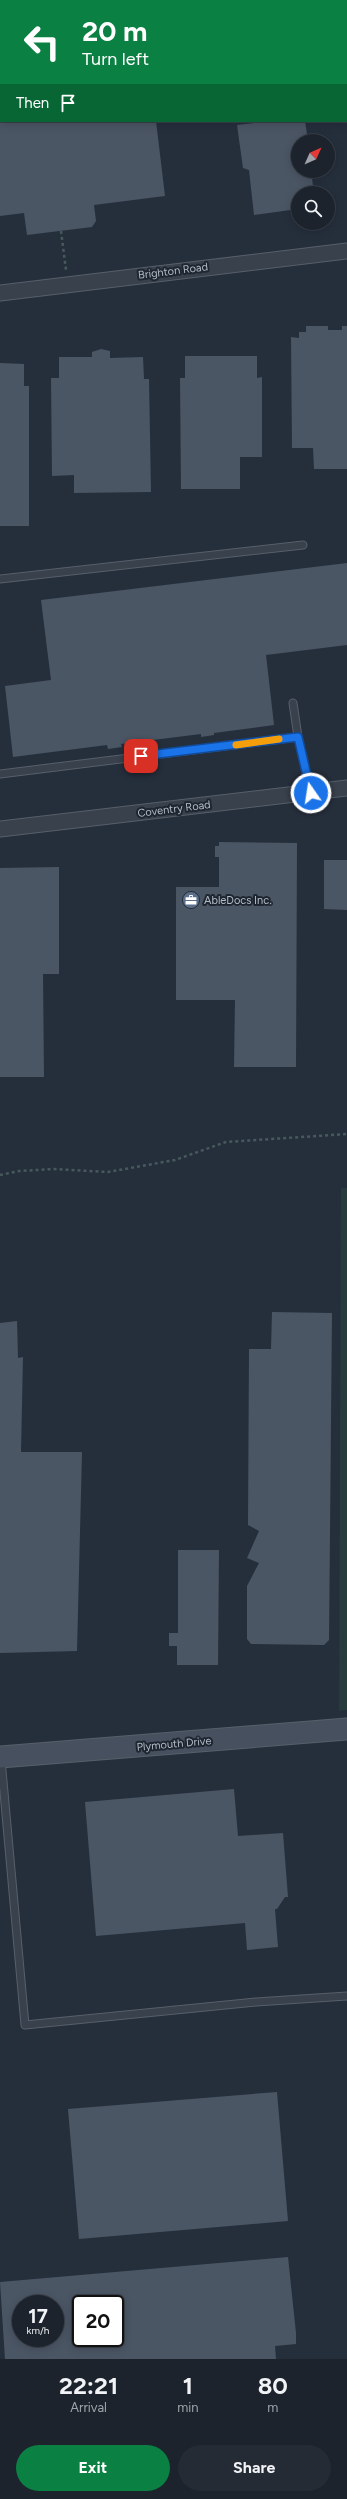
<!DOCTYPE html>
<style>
body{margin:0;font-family:Figtree,sans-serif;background:#252b35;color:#f1f3f6;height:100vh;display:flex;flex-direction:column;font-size:15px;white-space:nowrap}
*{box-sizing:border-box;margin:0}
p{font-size:13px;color:#a0a4aa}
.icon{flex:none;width:22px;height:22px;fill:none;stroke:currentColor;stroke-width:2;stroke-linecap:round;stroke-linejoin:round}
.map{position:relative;height:2359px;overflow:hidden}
.drawer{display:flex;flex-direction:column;background:#1c232d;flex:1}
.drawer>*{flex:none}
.guide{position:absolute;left:0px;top:0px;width:347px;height:122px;box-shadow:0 2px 10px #0003,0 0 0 1px #3a4049;background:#0b8043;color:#fff;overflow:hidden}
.needle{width:26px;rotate:45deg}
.tools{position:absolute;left:291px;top:134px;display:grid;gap:8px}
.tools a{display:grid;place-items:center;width:44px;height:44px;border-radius:50%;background:#1c232d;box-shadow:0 2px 10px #0003,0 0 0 1px #3a4049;font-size:20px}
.speed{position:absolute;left:12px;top:2295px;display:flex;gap:8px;font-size:20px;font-weight:700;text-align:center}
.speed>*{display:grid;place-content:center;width:52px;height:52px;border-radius:50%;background:#1c232d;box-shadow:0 2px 10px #0003,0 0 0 1px #3a4049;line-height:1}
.speed small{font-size:10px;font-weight:400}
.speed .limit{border:2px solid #111;border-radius:6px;background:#fff;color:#111}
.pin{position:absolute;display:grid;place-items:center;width:34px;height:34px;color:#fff;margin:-17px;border-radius:8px;box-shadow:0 2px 6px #0006}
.me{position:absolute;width:44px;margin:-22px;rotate:347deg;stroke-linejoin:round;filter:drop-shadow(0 0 3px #0008)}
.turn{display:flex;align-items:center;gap:14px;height:84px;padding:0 16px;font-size:18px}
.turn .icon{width:52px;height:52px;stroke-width:2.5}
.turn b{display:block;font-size:28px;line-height:34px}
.then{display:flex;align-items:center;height:38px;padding:0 16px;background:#0003;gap:8px;font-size:15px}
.eta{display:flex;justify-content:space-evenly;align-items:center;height:68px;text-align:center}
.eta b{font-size:24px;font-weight:700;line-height:28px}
.primary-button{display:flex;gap:8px;margin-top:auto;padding:8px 16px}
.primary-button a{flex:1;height:46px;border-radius:24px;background:#0b8043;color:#fff;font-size:16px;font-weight:700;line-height:46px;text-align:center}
.primary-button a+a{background:#252b35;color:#f1f3f6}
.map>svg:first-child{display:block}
.green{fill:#283c3e}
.building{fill:#4b5665;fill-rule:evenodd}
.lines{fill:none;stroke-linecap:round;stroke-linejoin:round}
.lane-casing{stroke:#575f6a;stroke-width:9}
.street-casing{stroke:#575f6a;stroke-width:17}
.secondary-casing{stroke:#575f6a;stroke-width:23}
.path{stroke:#47595c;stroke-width:2.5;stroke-dasharray:3 3;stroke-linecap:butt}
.lane{stroke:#39414c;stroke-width:7}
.street{stroke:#39414c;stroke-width:15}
.secondary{stroke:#47505f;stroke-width:21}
.route-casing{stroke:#114b97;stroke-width:10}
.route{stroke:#1a73e8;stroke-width:7}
.slow{stroke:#f59e0b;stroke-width:7}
.labels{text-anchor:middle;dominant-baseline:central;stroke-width:4;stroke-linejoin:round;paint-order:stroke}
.street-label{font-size:11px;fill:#b4bcc7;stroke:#1e2631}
.poi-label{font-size:11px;fill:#b4bcc7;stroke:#1e2631;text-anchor:start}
</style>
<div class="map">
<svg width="347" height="2359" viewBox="0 0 347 2359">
<rect width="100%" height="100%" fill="#252f3c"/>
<!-- green -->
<polygon class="green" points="341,1188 347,1188 347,1710 339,1711"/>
<!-- building -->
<g class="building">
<polygon points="0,121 156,121 165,196 94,205 96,221 92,227 27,235 24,213 0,216"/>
<polygon points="270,121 305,121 308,141 298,141 298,171 311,171 314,193 298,193 298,209 254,215 249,170 243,168 237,125"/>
<polygon points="306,326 328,326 328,330 342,330 342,326 347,326 347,469 314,469 313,448 292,448 291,337 299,338 299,332 306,332"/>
<polygon points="101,349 110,351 110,358 143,357 144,379 149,379 151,492 74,493 74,475 52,476 51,378 59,378 59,357 92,357 92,352"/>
<polygon points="185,356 257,356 257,378 262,377 262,457 240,457 240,489 181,489 180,378 185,378"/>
<polygon points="0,363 24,364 24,386 29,386 29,526 0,526"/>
<polygon points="347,563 347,645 266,655 274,725 214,733 214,735 201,737 201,734 121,744 122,747 108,749 107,745 13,757 5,686 51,680 41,600"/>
<polygon points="219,842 297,843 296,1067 234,1067 235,1000 176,1000 176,887 219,887 219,857 215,857 215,846 219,846"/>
<polygon points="324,860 347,860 347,910 324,909"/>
<polygon points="59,867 59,974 43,974 44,1077 0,1077 0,868"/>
<polygon points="272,1312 332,1313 329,1640 324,1645 251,1644 247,1639 247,1586 259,1563 247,1558 259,1531 248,1525 249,1349 271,1349"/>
<polygon points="17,1321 18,1358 23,1357 21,1452 82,1452 77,1651 0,1653 0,1323"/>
<polygon points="178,1550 219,1550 218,1665 177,1665 177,1646 169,1646 169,1633 178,1633"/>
<polygon points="234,1789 238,1836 283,1833 288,1897 285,1897 277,1909 275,1909 278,1947 247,1950 245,1923 96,1936 85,1802"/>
<polygon points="277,2092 288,2221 79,2239 68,2109"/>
<path d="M288 2257 296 2333V2344L275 2346 276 2359H5L0 2282ZM21 2304H55V2338H21ZM81 2304H115V2338H81Z"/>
</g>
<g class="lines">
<!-- lane casing -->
<g class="lane-casing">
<g id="lane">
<polyline points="0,579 303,545"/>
<polyline points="293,703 298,737 311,793"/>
<polyline points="0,774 298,737"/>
<polyline points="1,1759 25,2025 256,2002 347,1996"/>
</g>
</g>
<!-- street casing -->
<g class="street-casing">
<g id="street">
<polyline points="0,293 347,251"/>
<polyline points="0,829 347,788"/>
</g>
</g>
<!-- secondary casing -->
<g class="secondary-casing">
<polyline id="secondary" points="0,1757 347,1729"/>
</g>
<!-- path -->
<g class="path">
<polyline points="61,231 66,270"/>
<polyline points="0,1175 19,1171 54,1169 108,1172 175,1160 226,1142 347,1134"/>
</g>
<!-- lane -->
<use href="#lane" class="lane"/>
<!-- street -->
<use href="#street" class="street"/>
<!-- secondary -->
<use href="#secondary" class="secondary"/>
</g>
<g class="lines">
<!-- route casing -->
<g class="route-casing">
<polyline id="route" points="141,756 298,737 311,793"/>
</g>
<!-- route -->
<use href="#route" class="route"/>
<!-- slow -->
<polyline class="slow" points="236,745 279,739"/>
</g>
<!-- icons -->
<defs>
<g id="office-disc" transform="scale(0.9)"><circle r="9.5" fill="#5c6f8a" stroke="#1e2631"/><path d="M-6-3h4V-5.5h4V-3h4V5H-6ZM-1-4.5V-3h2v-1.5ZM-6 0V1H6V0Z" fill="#fff"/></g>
</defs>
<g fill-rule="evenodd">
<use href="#office-disc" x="191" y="900"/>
</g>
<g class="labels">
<!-- street labels -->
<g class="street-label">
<text transform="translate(173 271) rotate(-7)">Brighton Road</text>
<text transform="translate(174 809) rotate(-7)">Coventry Road</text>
<text transform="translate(174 1744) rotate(-5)">Plymouth Drive</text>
</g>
<!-- poi labels -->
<g class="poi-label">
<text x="204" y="900">AbleDocs Inc.</text>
</g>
</g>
</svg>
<div class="tools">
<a><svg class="needle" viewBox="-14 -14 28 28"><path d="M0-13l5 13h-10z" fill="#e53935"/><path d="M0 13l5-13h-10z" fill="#a0a4aa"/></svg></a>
<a><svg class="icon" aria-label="search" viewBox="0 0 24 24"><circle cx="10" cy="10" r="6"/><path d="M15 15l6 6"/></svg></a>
</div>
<div class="speed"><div>17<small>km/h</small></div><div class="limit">20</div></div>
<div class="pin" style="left:141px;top:756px;background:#d93025"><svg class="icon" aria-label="arrive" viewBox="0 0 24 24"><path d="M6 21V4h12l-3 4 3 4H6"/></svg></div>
<svg class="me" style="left:311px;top:793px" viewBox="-20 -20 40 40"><circle r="17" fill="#1a73e8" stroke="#fff" stroke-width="3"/><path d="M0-11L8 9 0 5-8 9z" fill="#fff"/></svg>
<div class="guide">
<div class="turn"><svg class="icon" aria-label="left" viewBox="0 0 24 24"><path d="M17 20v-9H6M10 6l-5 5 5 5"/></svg><div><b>20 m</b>Turn left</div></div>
<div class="then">Then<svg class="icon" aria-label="arrive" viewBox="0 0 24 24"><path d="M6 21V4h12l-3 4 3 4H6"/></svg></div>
</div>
</div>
<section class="drawer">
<div class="eta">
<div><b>22:21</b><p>Arrival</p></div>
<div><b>1</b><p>min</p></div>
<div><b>80</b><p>m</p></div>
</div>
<div class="primary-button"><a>Exit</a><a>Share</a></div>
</section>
